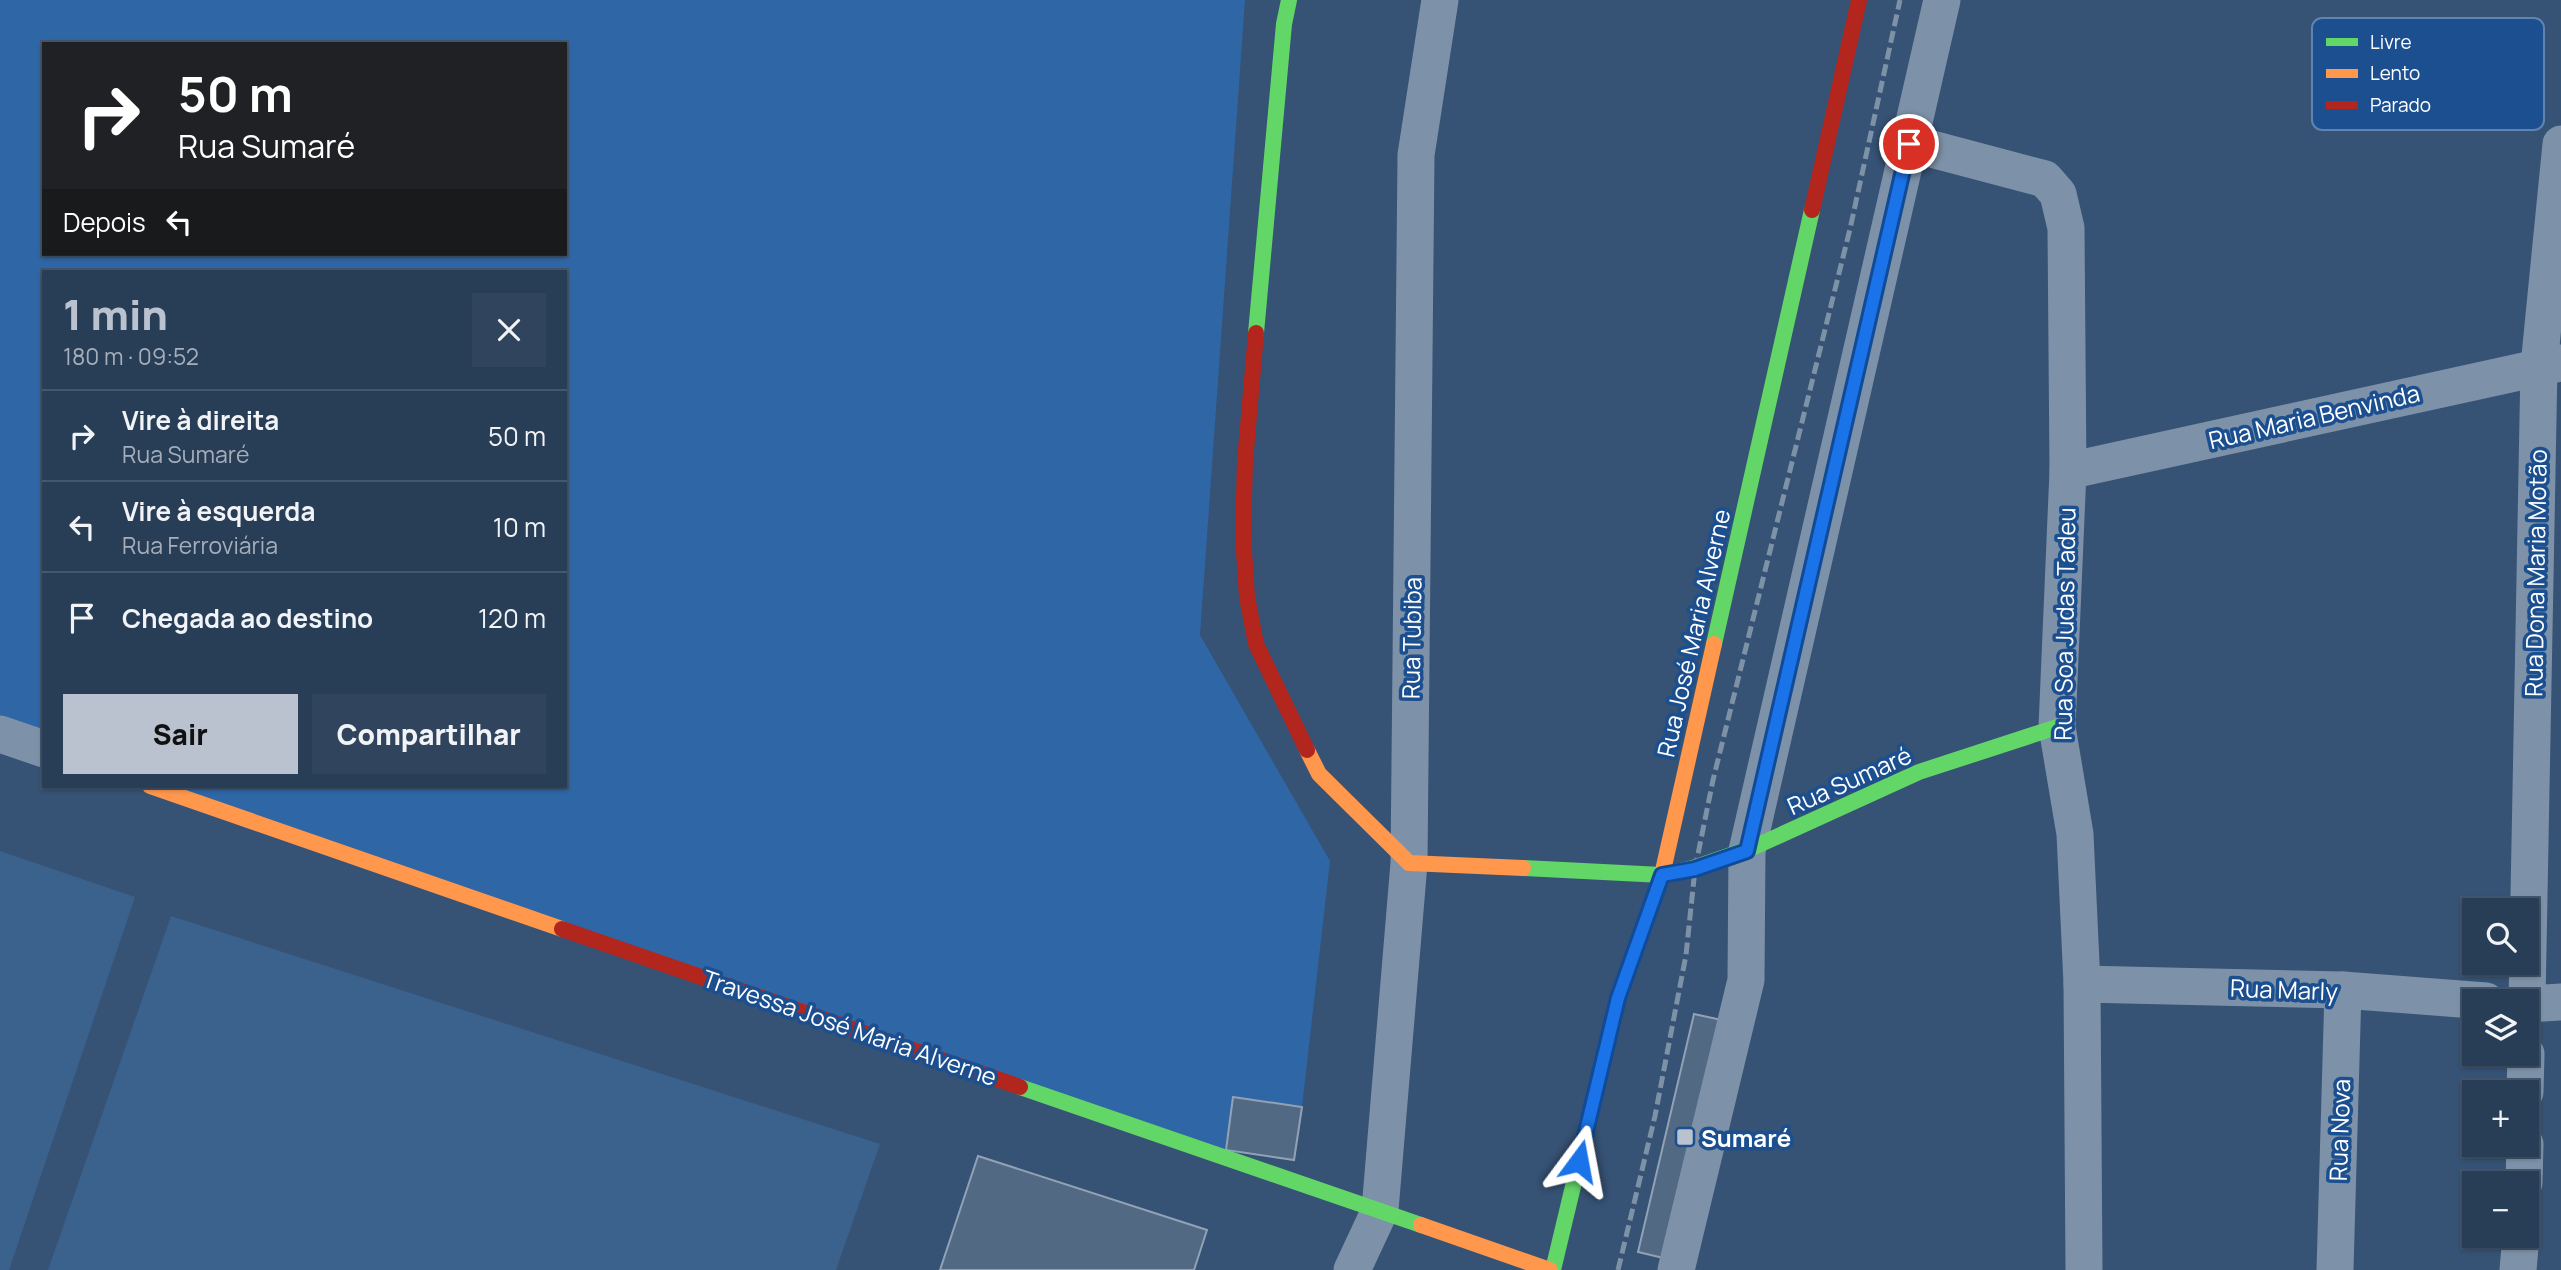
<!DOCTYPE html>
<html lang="pt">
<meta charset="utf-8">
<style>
body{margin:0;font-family:Manrope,sans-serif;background:#30455d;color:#f1f3f6;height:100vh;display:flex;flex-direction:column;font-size:26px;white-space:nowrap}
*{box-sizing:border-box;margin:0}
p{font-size:23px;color:#a5aeba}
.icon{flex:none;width:38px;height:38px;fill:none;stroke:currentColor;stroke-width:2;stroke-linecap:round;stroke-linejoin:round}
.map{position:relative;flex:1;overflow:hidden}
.sheet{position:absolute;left:42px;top:270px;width:525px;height:518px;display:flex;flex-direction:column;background:#283e57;border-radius:0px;box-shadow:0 2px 5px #0004,0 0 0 2px #44576d}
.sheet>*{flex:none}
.guide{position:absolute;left:42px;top:42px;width:525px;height:214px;border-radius:0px;box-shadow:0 2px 5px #0004,0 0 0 2px #44576d;background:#202124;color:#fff;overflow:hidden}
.fabs{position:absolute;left:2462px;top:898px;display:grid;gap:14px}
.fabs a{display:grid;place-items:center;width:77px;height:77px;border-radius:0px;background:#283e57;box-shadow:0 2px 5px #0004,0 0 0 2px #44576d;font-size:35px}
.pin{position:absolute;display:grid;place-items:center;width:60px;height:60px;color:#fff;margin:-30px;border:4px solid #fff;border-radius:50%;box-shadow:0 2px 7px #0007}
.me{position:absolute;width:77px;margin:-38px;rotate:13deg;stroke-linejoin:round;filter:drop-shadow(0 0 5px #0008)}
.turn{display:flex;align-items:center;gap:24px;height:147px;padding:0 21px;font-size:32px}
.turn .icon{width:91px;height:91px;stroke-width:2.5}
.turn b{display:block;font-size:49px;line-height:60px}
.then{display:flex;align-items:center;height:66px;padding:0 21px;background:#0003;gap:14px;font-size:26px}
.round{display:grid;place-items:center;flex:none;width:74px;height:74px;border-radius:0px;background:#30455d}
.overview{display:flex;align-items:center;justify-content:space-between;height:119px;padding:0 21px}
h1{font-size:42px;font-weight:800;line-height:52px;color:#b9c2ce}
.primary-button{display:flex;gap:14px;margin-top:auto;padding:14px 21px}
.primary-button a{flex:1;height:80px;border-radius:0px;background:#b9c2ce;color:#111;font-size:28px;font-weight:800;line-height:80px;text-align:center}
.primary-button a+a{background:#30455d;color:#f1f3f6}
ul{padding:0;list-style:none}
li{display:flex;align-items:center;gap:21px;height:91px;padding:0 21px;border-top:2px solid #44576d}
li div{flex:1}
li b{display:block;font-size:26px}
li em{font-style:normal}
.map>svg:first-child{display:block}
.green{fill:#2f66a5;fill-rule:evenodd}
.water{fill:#3b618d}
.building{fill:#526984;stroke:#92a2b6;stroke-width:2}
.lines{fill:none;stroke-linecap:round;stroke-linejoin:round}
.street{stroke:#7d92a8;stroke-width:37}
.fast{stroke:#63d668;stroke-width:16}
.slow{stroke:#ff974d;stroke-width:16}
.jam{stroke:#b3261e;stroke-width:16}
.rail{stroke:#7e92a7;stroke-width:5;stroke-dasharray:12 5;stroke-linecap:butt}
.route-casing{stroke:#114b97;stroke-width:18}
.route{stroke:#1a73e8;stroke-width:12}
.poi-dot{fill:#b9c2ce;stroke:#1b4f8f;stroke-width:2.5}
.labels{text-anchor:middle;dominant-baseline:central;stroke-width:7;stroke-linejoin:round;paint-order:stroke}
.street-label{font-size:24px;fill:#fff;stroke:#1b4f8f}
.poi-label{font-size:24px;font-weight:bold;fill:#fff;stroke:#1b4f8f;text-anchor:start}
.key{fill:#1b4f8f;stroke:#5f84b1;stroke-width:2}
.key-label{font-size:19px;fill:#fff}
</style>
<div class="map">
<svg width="2561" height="1270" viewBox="0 0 2561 1270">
<rect width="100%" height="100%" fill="#365274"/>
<!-- green -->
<path class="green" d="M0 0H1245L1200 635 1330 861 1302 1107 1233 1097 1226 1150 152 786H565V271H44V749L0 734ZM44 44H565V254H44Z"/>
<!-- water -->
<g class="water">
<polygon points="0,851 135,897 9,1270 0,1270"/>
<polygon points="171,916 880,1144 836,1270 48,1270"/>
</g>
<!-- building -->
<g class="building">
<polygon points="1694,1014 1731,1022 1676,1261 1638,1252"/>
<polygon points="1233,1097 1302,1107 1294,1160 1226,1150"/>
<polygon points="978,1156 1207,1230 1194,1270 940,1270"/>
</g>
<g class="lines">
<!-- street -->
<g class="street">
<polyline points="1909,143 2045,179 2058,194 2066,228 2068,471 2057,727 2075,834 2082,984 2084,1270"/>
<polyline points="2068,471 2560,363"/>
<polyline points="0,734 44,749"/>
<polyline points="2082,984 2343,990 2486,1001"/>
<polyline points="2527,1002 2539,366 2561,144"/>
<polyline points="2527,1004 2561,1002"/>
<polyline points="2525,1092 2526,1054"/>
<polyline points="2524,1183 2525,1144"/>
<polyline points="1352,1270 1380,1210 1409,863 1416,155 1440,0"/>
<polyline points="1676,1270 1746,980 1747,851 1942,0"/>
<polyline points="2335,1270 2343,990"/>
<polyline points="2518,1270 2521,1236"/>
</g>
<!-- fast -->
<g class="fast">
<polyline points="1256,333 1284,24 1289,0"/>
<polyline points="1714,644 1812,210"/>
<polyline points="1523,868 1662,875 1693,868 1754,847 1919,772 2057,727"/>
<polyline points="1020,1087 1421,1225"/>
<polyline points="1553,1270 1618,998 1639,940"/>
</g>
<!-- slow -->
<g class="slow">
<polyline points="1307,750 1319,774 1409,863 1523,868"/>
<polyline points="150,786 562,929"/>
<polyline points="1639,940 1662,875 1714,644"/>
<polyline points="1421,1225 1550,1270"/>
</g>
<!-- jam -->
<g class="jam">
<polyline points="1812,210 1859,0"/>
<polyline points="1256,333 1245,461 1243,536 1247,597 1256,644 1307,750"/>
<polyline points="562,929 1020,1087"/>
</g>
<!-- rail -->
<polyline class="rail" points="1618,1270 1655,1116 1686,955 1695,869 1713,780 1850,229 1900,0"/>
</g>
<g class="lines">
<!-- route casing -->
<g class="route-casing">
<polyline id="route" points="1579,1161 1618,998 1662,875 1695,869 1747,851 1909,144"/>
</g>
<!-- route -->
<use href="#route" class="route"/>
</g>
<!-- markers -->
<rect class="poi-dot" x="1676" y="1128" width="18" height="18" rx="3.5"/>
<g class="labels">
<!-- street labels -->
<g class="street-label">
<text transform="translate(2314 416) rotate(-13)">Rua Maria Benvinda</text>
<text transform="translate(2535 573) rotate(-89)">Rua Dona Maria Motão</text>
<text transform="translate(2064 624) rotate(-89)">Rua Soa Judas Tadeu</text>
<text transform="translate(1693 633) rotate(-77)">Rua José Maria Alverne</text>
<text transform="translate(1411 638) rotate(-89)">Rua Tubiba</text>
<text transform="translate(1849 780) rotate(-24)">Rua Sumaré</text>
<text transform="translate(2284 989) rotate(2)">Rua Marly</text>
<text transform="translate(850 1027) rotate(19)">Travessa José Maria Alverne</text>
<text transform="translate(2339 1130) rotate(-88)">Rua Nova</text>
</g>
<!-- poi labels -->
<g class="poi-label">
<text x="1701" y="1137">Sumaré</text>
</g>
</g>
<!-- legend -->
<rect x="2312" y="18" width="232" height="112" rx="10" class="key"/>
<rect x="2326" y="38" width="32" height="8" fill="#63d668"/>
<rect x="2326" y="69" width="32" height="9" fill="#ff974d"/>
<rect x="2326" y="101" width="32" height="8" fill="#b3261e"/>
<g class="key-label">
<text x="2370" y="49">Livre</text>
<text x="2370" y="80">Lento</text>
<text x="2370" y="112">Parado</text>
</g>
</svg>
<div class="fabs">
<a><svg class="icon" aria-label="search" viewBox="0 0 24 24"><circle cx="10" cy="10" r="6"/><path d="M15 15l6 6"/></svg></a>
<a><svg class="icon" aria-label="layers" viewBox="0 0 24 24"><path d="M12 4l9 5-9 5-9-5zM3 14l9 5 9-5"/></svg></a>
<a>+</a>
<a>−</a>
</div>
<div class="pin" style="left:1909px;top:144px;background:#d93025"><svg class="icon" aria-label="arrive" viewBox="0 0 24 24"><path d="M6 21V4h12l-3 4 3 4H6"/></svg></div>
<svg class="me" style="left:1579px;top:1161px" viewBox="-20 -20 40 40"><path d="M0-17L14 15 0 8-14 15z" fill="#1a73e8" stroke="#fff" stroke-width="4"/></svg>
<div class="guide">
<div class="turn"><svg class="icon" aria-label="right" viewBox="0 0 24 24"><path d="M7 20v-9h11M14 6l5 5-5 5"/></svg><div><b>50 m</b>Rua Sumaré</div></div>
<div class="then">Depois<svg class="icon" aria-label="left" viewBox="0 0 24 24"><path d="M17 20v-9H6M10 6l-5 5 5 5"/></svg></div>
</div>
<section class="sheet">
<div class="overview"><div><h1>1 min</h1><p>180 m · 09:52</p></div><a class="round"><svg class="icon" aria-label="close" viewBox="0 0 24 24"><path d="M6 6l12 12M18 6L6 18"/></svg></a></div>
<ul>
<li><svg class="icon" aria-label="right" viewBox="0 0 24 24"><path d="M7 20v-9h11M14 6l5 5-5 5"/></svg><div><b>Vire à direita</b><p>Rua Sumaré</p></div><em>50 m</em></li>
<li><svg class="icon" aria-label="left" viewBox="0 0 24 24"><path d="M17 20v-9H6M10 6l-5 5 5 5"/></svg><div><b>Vire à esquerda</b><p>Rua Ferroviária</p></div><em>10 m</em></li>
<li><svg class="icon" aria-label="arrive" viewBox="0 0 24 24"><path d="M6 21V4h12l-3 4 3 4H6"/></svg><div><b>Chegada ao destino</b></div><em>120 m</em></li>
</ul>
<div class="primary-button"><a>Sair</a><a>Compartilhar</a></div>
</section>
</div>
